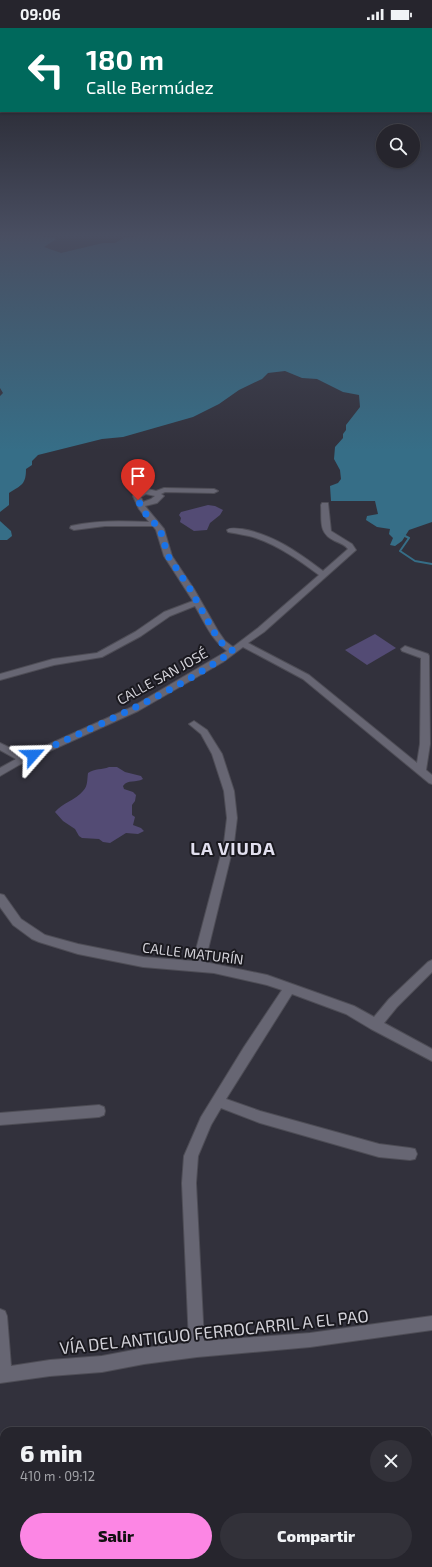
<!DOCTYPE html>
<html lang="es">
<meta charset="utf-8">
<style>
body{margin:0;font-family:"Exo 2",sans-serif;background:#323139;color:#f1f3f6;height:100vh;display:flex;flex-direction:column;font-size:15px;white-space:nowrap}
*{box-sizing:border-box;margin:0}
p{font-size:13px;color:#a4a5aa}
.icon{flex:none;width:22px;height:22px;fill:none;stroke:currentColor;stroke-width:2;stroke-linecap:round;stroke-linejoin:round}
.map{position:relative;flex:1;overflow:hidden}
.sheet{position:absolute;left:0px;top:1399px;width:432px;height:140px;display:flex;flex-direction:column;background:#26252d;border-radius:12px 12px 0 0;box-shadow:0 1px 3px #0004,0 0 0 1px #424249}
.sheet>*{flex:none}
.guide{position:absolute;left:0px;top:0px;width:432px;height:84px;box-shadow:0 1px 3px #0004,0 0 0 1px #424249;background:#00695c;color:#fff;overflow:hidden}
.fabs{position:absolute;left:376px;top:96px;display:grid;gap:8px}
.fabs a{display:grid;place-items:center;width:44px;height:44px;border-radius:50%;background:#26252d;box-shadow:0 1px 3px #0004,0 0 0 1px #424249;font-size:20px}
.pin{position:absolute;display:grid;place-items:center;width:34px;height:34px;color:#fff;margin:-41px -17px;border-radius:50% 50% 50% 0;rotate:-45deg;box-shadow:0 0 4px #0007}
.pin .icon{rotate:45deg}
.me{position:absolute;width:44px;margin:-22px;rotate:65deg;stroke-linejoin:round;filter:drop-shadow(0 0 3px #0008)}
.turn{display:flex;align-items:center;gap:14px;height:84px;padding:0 20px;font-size:18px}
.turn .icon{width:52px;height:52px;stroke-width:2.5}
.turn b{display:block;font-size:28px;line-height:34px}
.round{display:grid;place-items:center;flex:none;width:42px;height:42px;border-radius:21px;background:#323139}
.overview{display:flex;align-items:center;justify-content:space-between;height:68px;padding:0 20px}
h1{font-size:24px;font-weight:800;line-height:30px}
.button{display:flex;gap:8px;margin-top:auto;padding:8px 20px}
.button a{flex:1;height:46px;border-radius:24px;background:#fc86e4;color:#111;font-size:16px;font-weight:800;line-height:46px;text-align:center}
.button a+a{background:#323139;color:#f1f3f6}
.status{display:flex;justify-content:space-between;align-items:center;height:28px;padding:0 20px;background:#26252d;direction:ltr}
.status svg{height:11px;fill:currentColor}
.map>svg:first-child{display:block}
.green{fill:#534b74}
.water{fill:#366e87}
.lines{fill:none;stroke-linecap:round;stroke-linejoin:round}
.stream{stroke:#366e87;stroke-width:2}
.street-casing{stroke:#4e4d56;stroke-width:2}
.street{fill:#676673;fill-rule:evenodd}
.route{stroke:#1a73e8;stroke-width:7;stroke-dasharray:0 12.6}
.labels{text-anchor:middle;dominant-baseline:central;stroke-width:4;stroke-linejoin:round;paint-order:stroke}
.street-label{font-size:14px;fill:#d2d1d8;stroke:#1a191f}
.near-street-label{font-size:17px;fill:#d2d1d8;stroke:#1a191f}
.district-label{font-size:18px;font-weight:bold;letter-spacing:1px;fill:#e1dfee;stroke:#1a191f}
</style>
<div class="status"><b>09:06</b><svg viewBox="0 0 49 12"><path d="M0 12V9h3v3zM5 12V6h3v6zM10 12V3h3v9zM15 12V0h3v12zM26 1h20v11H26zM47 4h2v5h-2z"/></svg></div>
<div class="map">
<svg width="432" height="1539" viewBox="0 0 432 1539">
<rect width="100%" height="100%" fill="#32313c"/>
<!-- green -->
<g class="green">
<polygon points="208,477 215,478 223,482 220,487 210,495 207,502 194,503 180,494 181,490 179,487 181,484"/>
<polygon points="375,606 396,620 367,637 345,622"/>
<path d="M109 739H117L125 744 141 748 143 751C136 755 128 751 123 758L124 761 133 764 136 767 135 773 132 777V787L135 789 133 797 141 800 144 803 138 806 126 805 110 815 103 814 99 811 82 810 79 808 75 801 63 793 55 784C62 775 76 772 83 763 88 758 87 751 88 745 95 740 102 742 109 739Z"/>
</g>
<!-- water -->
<g class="water">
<path d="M0 208H38L55 210 56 211 44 219 61 225 103 215H115L124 210 139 208H432V494L409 502 402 513 395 518 390 517 393 510 389 506 390 501 377 499 366 492 367 488 378 486 375 473H331L330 458 338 455 341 451 340 442 334 431 335 419 343 410V406L346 402V397L360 379 359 367 343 364 317 351 302 350 285 343 268 345 262 351 239 362 219 376 193 389 123 409 102 411 38 427 32 433V437L26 441C26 456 22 457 9 465V477L0 484V368L3 365 0 360Z"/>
<polygon points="0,493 11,503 12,508 7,512 0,512"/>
</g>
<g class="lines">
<!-- stream -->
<polyline class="stream" points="401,506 409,510 400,523 415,533 432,536"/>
<!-- street casing -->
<g class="street-casing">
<g id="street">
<path d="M129 456H135L142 462 148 461 156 463 164 460 214 461 218 463 214 465 165 464 161 466 164 468 157 475 145 478 164 501 172 528 194 561 218 603 225 613 233 619 258 600 319 547C299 532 279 518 256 510 247 507 238 506 228 504L227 502C231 499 236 501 242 501 273 506 299 525 323 543L348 521C345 517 340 515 335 513 318 505 322 493 321 477L322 475H328L331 503 352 516 356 522 264 604 248 615 309 647 417 735 420 716 421 630 402 623 401 621 405 618 428 626 429 628 430 716 426 742 432 747V756L429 755 303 651 243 619 223 634 138 683 19 737 0 748V740L16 731 0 722V715L25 727 132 679 227 623C212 612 204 594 195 578L170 588 141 608 102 629 54 637 0 652V646L53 631 97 625 135 604 164 584 193 573 164 528 156 502 153 498H105L74 502 70 500 71 498C97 492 123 493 149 494L139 481 133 468 136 465 129 460ZM146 466 155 468 151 471 143 474 141 469Z"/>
<polygon points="194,693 207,702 222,726 234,763 237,790 234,815 205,934 267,947 354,978 374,989 389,971 428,934 432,932 432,944 397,979 384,995 432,1021 432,1033 371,1001 346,986 292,966 226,1071 260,1083 379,1116 410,1120 415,1121 417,1126 415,1131 410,1132 379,1129 260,1095 221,1080 211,1097 198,1128 196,1155 204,1313 310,1305 432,1288 432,1302 310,1319 197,1329 144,1336 102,1344 50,1348 0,1355 0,1281 5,1283 7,1288 11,1338 50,1332 102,1328 144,1320 189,1315 182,1155 184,1128 201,1089 244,1019 282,962 267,957 214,945 143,939 78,926 39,914 32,911 13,897 0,879 0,866 4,867 21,891 45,907 78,916 143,929 193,933 224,815 227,790 224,763 212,726 201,706 189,696"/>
<polygon points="99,1077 104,1079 105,1083 104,1087 99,1089 0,1097 0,1085"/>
<polygon points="432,1410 432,1426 428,1427 428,1411"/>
<rect x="0" y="1464" width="4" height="16"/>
<polygon points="297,1535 313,1535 315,1539 297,1539"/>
</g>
</g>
<!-- street -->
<use href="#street" class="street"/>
</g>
<!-- sky -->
<linearGradient id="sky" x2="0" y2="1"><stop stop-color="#1c1b21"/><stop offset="0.49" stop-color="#494e61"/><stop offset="1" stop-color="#494e61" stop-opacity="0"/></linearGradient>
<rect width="432" height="423" fill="url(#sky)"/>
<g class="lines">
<!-- route -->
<path class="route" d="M33 727C102 695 171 666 233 623L222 615 214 604 190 561 168 528 160 501 144 484 138 472"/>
</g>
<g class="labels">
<!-- street labels -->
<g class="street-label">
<text transform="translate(162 648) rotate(-29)">CALLE SAN JOSÉ</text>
<text transform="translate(193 925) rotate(7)">CALLE MATURÍN</text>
</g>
<!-- near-street labels -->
<g class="near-street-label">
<text transform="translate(214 1303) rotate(-6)">VÍA DEL ANTIGUO FERROCARRIL A EL PAO</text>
</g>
<!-- district labels -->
<g class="district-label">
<text x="233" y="820">LA VIUDA</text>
</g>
</g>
</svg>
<div class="fabs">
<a><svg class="icon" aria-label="search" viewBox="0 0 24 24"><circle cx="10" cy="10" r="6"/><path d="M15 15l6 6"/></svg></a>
</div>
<div class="pin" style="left:138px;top:472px;background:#d93025"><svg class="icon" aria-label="arrive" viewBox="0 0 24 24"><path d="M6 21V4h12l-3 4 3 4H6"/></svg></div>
<svg class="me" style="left:33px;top:727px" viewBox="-20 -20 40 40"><path d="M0-17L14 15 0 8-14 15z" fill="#1a73e8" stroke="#fff" stroke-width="4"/></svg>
<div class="guide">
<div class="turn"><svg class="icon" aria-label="left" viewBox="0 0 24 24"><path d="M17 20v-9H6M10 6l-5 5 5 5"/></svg><div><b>180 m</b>Calle Bermúdez</div></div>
</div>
<section class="sheet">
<div class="overview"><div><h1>6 min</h1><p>410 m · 09:12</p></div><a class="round"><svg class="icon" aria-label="close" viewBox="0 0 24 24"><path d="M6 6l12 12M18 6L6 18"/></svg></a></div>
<div class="button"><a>Salir</a><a>Compartir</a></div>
</section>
</div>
